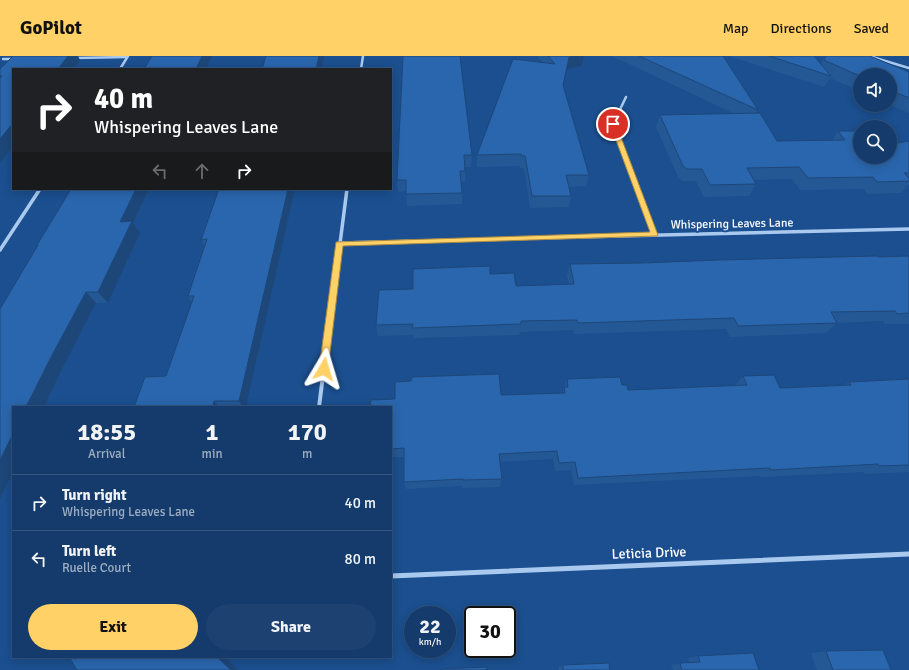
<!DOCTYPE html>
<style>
body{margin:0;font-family:Signika,sans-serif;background:#1d4271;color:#f1f3f6;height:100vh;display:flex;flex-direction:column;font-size:15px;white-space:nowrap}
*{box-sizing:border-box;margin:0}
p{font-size:13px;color:#9dadc1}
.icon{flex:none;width:22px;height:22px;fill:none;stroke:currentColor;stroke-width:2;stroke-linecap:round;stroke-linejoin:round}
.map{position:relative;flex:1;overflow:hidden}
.side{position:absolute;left:12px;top:350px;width:380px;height:252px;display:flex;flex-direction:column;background:#143b6b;border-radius:0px;box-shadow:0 2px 10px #0003,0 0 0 1px #33557e}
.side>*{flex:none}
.top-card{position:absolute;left:12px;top:12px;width:380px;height:122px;border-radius:0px;box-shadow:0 2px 10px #0003,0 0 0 1px #33557e;background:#202124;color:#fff;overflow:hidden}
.controls{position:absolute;left:853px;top:12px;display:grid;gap:8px}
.controls a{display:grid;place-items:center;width:44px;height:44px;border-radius:50%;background:#143b6b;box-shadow:0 2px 10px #0003,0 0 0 1px #33557e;font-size:20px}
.speed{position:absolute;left:404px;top:550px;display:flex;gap:8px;font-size:20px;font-weight:700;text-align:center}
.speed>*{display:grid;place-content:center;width:52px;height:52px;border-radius:50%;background:#143b6b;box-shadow:0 2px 10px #0003,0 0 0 1px #33557e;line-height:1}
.speed small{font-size:10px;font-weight:400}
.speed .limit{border:2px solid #111;border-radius:6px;background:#fff;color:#111}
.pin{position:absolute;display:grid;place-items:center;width:34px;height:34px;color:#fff;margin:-17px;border:2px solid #fff;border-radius:50%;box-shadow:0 1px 4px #0007}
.me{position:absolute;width:44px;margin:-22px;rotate:7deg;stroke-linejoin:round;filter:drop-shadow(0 0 3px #0008)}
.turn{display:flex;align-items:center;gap:14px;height:84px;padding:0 16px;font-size:18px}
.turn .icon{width:52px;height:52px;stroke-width:2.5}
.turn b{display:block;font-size:28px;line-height:34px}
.lanes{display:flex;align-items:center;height:38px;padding:0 16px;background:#0003;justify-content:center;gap:20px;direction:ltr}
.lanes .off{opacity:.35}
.eta{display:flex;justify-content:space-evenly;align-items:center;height:68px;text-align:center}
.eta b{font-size:24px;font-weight:800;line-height:28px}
.cta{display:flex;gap:8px;margin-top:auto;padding:8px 16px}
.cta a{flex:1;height:46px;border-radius:24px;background:#ffd166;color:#111;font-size:16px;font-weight:800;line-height:46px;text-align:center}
.cta a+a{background:#1d4271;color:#f1f3f6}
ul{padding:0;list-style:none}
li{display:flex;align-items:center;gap:12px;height:56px;padding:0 16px;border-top:1px solid #33557e}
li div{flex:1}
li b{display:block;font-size:15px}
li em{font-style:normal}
header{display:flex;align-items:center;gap:24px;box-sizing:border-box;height:56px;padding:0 20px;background:#ffd166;color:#111}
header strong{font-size:19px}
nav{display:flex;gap:22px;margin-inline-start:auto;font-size:14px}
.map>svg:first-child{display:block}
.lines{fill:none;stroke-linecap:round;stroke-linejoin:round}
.minor-far3{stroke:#a9c9ee;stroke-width:2.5}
.minor-far2{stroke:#a9c9ee;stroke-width:3.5}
.minor-far1{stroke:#a9c9ee;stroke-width:4}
.minor{stroke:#a9c9ee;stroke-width:5}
.wall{fill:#245895}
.shaded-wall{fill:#1d4779}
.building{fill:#2a66ad;stroke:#1d4779}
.route{fill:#ffd166;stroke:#a68842}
.labels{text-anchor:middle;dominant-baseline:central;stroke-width:4;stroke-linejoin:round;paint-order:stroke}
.street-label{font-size:12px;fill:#fff;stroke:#1b4f8f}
.near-street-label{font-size:14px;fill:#fff;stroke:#1b4f8f}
</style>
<header>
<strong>GoPilot</strong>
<nav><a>Map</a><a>Directions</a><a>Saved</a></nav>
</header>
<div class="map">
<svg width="909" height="614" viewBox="0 0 909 614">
<rect width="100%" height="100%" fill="#1b4f8f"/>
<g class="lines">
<!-- minor-far3 -->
<g class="minor-far3">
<polyline points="869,0 909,12"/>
<polyline points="74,2 127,1"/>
<polyline points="3,3 15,3"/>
<polyline points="120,13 128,0"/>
<polyline points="361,13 363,0"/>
<polyline points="626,41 613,68 628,108"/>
</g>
<!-- minor-far2 -->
<g class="minor-far2">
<polyline points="628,107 655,179"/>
<polyline points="339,187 909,173"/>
<polyline points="0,194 40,133"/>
<polyline points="333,242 347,133"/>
</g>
<!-- minor-far1 -->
<polyline class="minor-far1" points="319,351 333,241"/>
<!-- minor -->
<polyline class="minor" points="391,520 909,498"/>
</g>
<!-- wall -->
<g class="wall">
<polygon points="403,0 472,99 471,111 465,111 465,126 461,126 462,137 462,148 407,150 406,135 398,136 397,124"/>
<polygon points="537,0 584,0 582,10 567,13 563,30 589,119 586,130 569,131 571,140 569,151 530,152 524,112 520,112 520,110 477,111 477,99 542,6"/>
<polygon points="612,0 723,0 758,54 756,57 777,85 832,84 838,75 891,88 909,85 909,128 901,137 867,138 864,133 800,134 792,123 753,124 756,128 749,140 704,141 696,125 682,125 678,121 656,71 660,59 735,58"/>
<polygon points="729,0 814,0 821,8 825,0 870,0 909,16 909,57 890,49 890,19 860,19 860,35 830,22 824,31"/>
<polygon points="71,133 149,133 133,167 140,177 108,247 96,247 62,313 44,351 13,351 13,416 0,443 0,253 38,190 37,189"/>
<polygon points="295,133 246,351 134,351 166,320 192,247 188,240 204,190 201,184"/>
<polygon points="909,200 909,268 885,268 883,265 837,267 826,277 730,281 726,273 574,278 573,274 520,276 519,279 414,282 413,279 378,280 376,269 413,233 490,218 516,230 569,228 567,219 570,208 643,207"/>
<polygon points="743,320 780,332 844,329 849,326 909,323 909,416 865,418 864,416 760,421 759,420 574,429 571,414 555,415 553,403 500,406 502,423 500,431 463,432 462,430 406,433 404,426 404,401 391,401 391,351 501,339 562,337 567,323 622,329 628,334 734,330"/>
<polygon points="826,595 891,614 817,614 811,597"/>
<polygon points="698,600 759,614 673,614 671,609 680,607 689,607 688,602"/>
<polygon points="563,609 610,614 559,614 558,611"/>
</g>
<!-- shaded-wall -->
<g class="shaded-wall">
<polygon points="68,0 78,0 80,4 74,13 58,13"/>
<polygon points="202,0 212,0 206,13 196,13"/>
<polygon points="319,0 324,0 321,13 316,13"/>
<polygon points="578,0 584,0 582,10 567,13 561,40 563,29 569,1"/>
<polygon points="13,67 13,90 0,107 0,83"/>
<polygon points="136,133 149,133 133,167 140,177 108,247 98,236 120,166"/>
<polygon points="288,133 295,133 246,351 243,351 239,345"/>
<polygon points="86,236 96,247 62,313 44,351 26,351 50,303"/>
<polygon points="214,345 219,351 213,351"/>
<polygon points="13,378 13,416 0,443 0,404"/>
<polygon points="217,601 225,601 238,614 231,614"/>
</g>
<!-- building -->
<g class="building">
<polygon points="13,0 68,0 58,13 13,13 13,67 0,83 0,22 2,20 0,20 0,13"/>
<polygon points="152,0 202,0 196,13 144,13"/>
<polygon points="266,0 319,0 316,13 262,13"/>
<polygon points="403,0 460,0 472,99 464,99 465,115 460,115 462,137 406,138 406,124 397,124"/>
<polygon points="548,0 578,0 569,1 563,29 589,119 566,119 571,140 532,140 525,100 521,100 521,98 477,99 513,3 555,8"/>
<polygon points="639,0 723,0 758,54"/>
<polygon points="769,0 814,0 831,20"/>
<polygon points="826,0 870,0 909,16 909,42 890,34 890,19 860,19 860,20 824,4"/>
<polygon points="760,57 777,85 845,84 838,75 860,75 860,101 890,101 890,87 891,88 909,85 909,117 904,117 909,122 909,125 877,126 873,121 808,122 799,111 747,112 756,128 710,129 702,113 687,113 683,110 660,59"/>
<polygon points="71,133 136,133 120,166 132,165 98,236 86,236 50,303 26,351 13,351 13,378 0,404 0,253 38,189 37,189"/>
<polygon points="219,133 288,133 239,345 214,345 213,351 134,351 145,321 166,320 194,240 188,240 207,183 201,184"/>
<polygon points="877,200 878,201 909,200 909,257 897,258 895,255 831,256 837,267 738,270 734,262 578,267 577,264 521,265 521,268 412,272 413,268 376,269 379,234 413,233 413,213 490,210 490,218 514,217 516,230 574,228 570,208 643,207 718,204"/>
<polygon points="499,318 501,339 565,337 564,331 568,331 567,323 620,321 622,329 627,329 628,334 747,329 743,320 774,319 780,332 851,329 849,326 909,323 909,409 879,410 878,408 770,414 770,412 578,422 575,406 559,407 557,395 499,398 502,423 463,424 463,423 404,426 404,392 391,393 391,351 370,351 371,344 395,343 395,326 411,325 412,321"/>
<polygon points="883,594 891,614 833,614 826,595"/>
<polygon points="753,597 759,614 682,614 680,607 700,606 698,600"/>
<polygon points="69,601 217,601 231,614 77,614"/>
<polygon points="609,607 610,614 563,614 563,609"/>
<polygon points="486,611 487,614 441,614 441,613"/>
</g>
<!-- route -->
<polygon class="route" points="611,67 616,68 658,179 657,180 343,190 328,313 327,315 321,315 319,313 336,186 650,176 610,68"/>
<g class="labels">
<!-- street labels -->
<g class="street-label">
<text transform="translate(732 168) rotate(-1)">Whispering Leaves Lane</text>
</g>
<!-- near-street labels -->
<g class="near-street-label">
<text transform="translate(649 497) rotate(-2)">Leticia Drive</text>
</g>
</g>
</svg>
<div class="controls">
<a><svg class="icon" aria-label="sound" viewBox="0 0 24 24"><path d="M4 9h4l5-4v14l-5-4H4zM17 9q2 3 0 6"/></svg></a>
<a><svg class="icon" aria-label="search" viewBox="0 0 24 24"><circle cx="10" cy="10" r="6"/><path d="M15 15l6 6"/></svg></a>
</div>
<div class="speed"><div>22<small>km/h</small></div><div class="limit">30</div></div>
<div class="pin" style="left:613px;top:68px;background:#d93025"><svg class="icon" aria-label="arrive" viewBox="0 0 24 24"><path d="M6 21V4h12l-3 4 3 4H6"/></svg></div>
<svg class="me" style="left:324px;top:313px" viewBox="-20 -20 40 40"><path d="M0-17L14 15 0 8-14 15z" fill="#ffd166" stroke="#fff" stroke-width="4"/></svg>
<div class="top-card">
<div class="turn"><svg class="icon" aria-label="right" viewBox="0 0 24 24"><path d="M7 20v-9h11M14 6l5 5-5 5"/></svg><div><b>40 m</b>Whispering Leaves Lane</div></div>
<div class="lanes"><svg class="icon off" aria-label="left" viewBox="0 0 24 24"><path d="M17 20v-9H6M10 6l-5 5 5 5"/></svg><svg class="icon off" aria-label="ahead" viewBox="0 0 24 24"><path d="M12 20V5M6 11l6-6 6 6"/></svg><svg class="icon" aria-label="right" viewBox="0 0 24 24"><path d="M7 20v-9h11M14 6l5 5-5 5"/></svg></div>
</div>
<section class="side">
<div class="eta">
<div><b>18:55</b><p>Arrival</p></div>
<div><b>1</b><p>min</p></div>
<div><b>170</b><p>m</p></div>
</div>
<ul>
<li><svg class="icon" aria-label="right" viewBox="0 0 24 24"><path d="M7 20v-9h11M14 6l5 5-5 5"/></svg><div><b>Turn right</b><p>Whispering Leaves Lane</p></div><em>40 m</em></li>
<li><svg class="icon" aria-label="left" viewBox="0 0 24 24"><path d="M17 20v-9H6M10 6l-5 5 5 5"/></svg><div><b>Turn left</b><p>Ruelle Court</p></div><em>80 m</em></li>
</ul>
<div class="cta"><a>Exit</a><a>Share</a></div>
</section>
</div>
